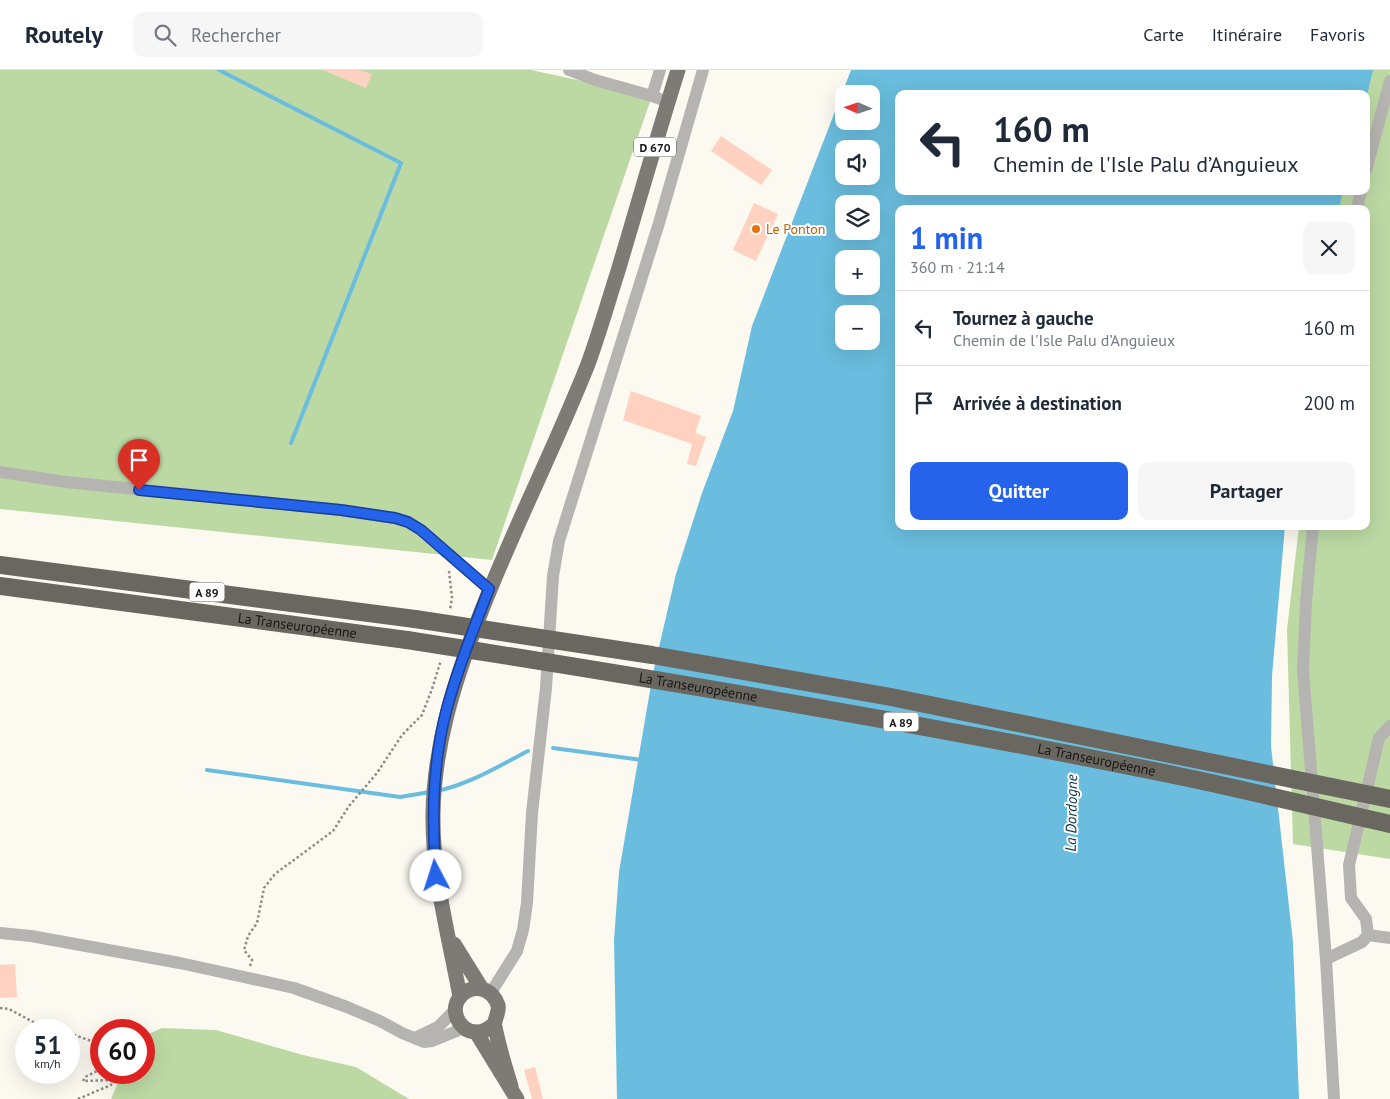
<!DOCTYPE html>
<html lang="fr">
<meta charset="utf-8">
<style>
body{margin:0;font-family:"PT Sans",sans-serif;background:#f6f6f7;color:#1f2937;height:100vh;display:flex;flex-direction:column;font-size:19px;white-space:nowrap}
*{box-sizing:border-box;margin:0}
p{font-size:16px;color:#747a83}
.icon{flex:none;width:28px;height:28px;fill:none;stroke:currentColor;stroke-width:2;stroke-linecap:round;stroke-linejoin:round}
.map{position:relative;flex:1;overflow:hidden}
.sheet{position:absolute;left:895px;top:135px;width:475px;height:325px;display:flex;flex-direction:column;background:#fff;border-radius:10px;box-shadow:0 5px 20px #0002}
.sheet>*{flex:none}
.guide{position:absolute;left:895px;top:20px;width:475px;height:105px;border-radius:10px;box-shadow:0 5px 20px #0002;background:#fff;color:#1f2937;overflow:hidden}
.needle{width:32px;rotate:273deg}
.fabs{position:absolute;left:835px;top:15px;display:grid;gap:10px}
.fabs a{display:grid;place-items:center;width:45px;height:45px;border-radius:10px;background:#fff;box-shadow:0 5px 20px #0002;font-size:25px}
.speed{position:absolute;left:15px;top:949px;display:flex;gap:10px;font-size:25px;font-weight:700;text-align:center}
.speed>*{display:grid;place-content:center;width:65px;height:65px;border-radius:50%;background:#fff;box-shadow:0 5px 20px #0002;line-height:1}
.speed small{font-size:12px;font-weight:400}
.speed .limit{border:8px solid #d22;background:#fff;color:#111}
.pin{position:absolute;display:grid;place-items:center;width:42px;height:42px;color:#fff;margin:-51px -21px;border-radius:50% 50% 50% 0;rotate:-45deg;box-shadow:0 0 5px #0007}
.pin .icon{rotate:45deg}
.me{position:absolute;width:55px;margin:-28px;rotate:355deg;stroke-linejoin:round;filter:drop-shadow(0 0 4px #0008)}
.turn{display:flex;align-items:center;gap:18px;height:105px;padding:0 15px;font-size:22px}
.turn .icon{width:65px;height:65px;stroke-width:2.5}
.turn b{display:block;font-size:35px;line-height:42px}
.round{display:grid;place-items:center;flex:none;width:52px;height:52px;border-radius:10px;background:#f6f6f7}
.summary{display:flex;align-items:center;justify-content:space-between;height:85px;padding:0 15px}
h1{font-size:30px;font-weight:600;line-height:38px;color:#2563eb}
.action{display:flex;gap:10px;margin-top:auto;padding:10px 15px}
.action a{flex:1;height:58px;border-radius:10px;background:#2563eb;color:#fff;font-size:20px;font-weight:600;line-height:58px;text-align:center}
.action a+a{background:#f6f6f7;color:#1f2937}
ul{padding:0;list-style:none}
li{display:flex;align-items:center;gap:15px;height:75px;padding:0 15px;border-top:1px solid #e0e1e3}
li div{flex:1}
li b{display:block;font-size:19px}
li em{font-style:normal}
header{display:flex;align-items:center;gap:30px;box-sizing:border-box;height:70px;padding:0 25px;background:#fff;border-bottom:1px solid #e0e1e3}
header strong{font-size:24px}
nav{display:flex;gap:28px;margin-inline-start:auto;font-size:18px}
.search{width:350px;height:45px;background:#f6f6f7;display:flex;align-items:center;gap:12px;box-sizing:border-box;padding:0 18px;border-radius:10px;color:#747a83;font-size:19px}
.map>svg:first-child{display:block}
.green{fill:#bcd9a4}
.water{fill:#6abdde;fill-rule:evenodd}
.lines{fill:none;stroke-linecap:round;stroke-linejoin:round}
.stream{stroke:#6abdde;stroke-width:4}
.building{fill:#fed1c0}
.path{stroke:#8e8c87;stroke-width:2.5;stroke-dasharray:2.5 2.5;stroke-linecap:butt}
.minor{stroke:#b6b4b1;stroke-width:12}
.major{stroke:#7e7b76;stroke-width:15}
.highway{stroke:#6a6760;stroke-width:18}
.highway-bridge{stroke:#6a6760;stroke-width:18}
.route-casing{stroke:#184099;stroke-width:12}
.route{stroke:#2563eb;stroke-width:9}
.food-dot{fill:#e8710a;stroke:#fff;stroke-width:2}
.labels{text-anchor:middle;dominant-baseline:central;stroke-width:4;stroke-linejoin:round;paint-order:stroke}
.shield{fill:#fff;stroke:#5d5c5a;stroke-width:1}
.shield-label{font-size:12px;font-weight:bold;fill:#171614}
.food-label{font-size:14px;fill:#c56008;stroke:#fff;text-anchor:start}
.street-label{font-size:14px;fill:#171614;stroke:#fff}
.water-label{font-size:15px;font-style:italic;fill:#0a3240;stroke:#fff}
</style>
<header>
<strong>Routely</strong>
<div class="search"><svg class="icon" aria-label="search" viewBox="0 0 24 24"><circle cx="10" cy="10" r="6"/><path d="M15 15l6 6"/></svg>Rechercher</div>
<nav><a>Carte</a><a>Itinéraire</a><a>Favoris</a></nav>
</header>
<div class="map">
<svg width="1390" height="1029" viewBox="0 0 1390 1029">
<rect width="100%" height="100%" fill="#fcf9f1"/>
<!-- green -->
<g class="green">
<polygon points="0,0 531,0 652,26 492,490 0,439"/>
<polygon points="1355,0 1390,0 1390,789 1293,774 1287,560 1299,456 1366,456 1366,139 1338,139 1340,121 1366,121 1366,24"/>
<polygon points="162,958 216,960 303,985 356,997 409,1029 111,1029 122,1003 144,1002 144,966"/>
</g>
<!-- water -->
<path class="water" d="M851 0H1373L1366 29V24H899V121H1343L1339 139H899V456H1285L1272 606 1271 676 1293 872 1299 1029H617L614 870 619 802 653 603 676 504 702 423 733 341 752 256ZM844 24H871V51H844ZM844 79H871V106H844ZM844 134H871V161H844ZM844 189H871V216H844ZM844 244H871V271H844Z"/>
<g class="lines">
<!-- stream -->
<g class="stream">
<polyline points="219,0 401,93 291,373"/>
<polyline points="553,678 642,690"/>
<polyline points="207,700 400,727 430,722"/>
<path d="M437 721C470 714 499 696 528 681"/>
</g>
</g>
<!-- building -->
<g class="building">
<polygon points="323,0 360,0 372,4 366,18"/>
<polygon points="721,66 772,100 761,115 711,81"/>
<polygon points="754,133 778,144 756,191 733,180"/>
<polygon points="631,321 701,346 695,363 706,367 696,396 687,394 692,374 623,350"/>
<polygon points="15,894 17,927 0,928 0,895"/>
<polygon points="535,997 543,1029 532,1029 524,1000"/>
</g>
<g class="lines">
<!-- path -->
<g class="path">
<polyline points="449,501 452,528 450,540"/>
<polyline points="250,896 252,890 244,880 248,866 257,853 264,818 275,804 333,761 349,736 377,703 402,665 422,645 432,619 441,590"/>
<polyline points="0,938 9,939 37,954 59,960"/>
<polyline points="69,963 94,972 101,971"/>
<polyline points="101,981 99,983 97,990 101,989"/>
<polyline points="78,1029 111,1015 112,1010 83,1011 85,1007 101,999"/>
</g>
<!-- minor -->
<g class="minor">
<polyline points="569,0 595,10 652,26 668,32"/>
<polyline points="652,26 660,0"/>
<polyline points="1366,100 1390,11"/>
<polyline points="1357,139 1361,121"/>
<polyline points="0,402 66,412 341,440 395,448 408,452 421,460 489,519"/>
<polyline points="1313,456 1306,532 1303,600 1326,889 1334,1029"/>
<polyline points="0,863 31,866 180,893 294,918 347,937 380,951 402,963 424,972 432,971 464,958"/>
<polyline points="1368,865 1390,868"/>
<polyline points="1326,889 1362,872 1368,865 1366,849 1351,828 1349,795 1379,668 1390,656"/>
<polyline points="490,924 517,881 523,860 527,833 532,743 546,618 553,506 559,471 659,153 703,0"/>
<polyline points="415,968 438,957 455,940"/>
</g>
<!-- major -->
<g class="major">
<polyline points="454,874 482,919"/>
<path d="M460 927C449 866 432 806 433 744 434 676 454 613 478 550 511 463 554 380 588 294 599 264 608 232 618 201 638 134 657 67 678 0"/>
<path d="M494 954C467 980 439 937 467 921 472 918 479 918 485 920 491 923 496 929 498 935 500 943 493 950 495 957 499 977 505 997 511 1016"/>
<polyline points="476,962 517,1029"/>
</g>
<!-- highway -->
<g class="highway">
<polyline points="0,495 415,549"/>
<path id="s1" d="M0 516 407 570"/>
</g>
<!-- highway-bridge -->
<g class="highway-bridge">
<polyline points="415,549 652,585 891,627 1390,729"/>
<path id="s2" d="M407 570C664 610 920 653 1174 705 1247 720 1318 738 1390 754"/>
</g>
</g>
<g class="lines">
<!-- route casing -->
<g class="route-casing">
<path id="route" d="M139 420 341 440 395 448 408 452 421 460 489 519C474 558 458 597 447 638 432 693 432 749 436 806"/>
</g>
<!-- route -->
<use href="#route" class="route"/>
</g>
<!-- markers -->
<circle class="food-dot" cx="756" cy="159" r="5"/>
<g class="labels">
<!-- shield labels -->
<g class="shield">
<rect x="634" y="67.5" width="42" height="19" rx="4"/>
<rect x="189.5" y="512.5" width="35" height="19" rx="4"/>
<rect x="883.5" y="642.5" width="35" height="19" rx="4"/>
</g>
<g class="shield-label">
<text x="655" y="77">D 670</text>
<text x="207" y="522">A 89</text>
<text x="901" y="652">A 89</text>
</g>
<!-- food labels -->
<g class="food-label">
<text x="766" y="159">Le Ponton</text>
</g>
<!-- street labels -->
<g class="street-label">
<text stroke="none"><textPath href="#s1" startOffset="300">La Transeuropéenne</textPath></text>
<text stroke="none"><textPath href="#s2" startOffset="295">La Transeuropéenne</textPath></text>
<text stroke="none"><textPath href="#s2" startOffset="700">La Transeuropéenne</textPath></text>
</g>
<!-- water labels -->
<g class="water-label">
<text transform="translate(1071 743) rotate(-89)">La Dordogne</text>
</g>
</g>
</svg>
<div class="fabs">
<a><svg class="needle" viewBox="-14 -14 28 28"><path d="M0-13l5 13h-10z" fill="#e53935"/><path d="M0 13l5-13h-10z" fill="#747a83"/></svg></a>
<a><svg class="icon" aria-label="sound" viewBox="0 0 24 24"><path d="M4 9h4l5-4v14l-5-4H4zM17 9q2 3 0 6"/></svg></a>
<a><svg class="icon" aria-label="layers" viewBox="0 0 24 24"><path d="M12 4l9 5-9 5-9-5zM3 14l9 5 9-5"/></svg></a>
<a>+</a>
<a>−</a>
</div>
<div class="speed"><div>51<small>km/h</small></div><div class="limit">60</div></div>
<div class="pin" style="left:139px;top:420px;background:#d93025"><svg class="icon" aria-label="arrive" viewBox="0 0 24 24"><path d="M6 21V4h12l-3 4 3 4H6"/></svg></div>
<svg class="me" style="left:436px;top:806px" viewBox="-20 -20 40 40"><circle r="19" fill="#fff"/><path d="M0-13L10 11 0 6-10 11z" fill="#2563eb"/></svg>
<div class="guide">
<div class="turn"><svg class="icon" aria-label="left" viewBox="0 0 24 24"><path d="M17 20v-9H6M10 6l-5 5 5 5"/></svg><div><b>160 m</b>Chemin de l'Isle Palu d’Anguieux</div></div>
</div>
<section class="sheet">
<div class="summary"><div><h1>1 min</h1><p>360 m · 21:14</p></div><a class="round"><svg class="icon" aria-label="close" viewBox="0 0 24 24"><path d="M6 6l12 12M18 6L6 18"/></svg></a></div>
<ul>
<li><svg class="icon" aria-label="left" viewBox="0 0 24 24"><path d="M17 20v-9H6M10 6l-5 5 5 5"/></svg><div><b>Tournez à gauche</b><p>Chemin de l'Isle Palu d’Anguieux</p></div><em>160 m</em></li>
<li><svg class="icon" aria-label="arrive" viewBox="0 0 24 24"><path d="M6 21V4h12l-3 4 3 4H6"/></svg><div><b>Arrivée à destination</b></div><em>200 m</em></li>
</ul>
<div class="action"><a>Quitter</a><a>Partager</a></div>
</section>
</div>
